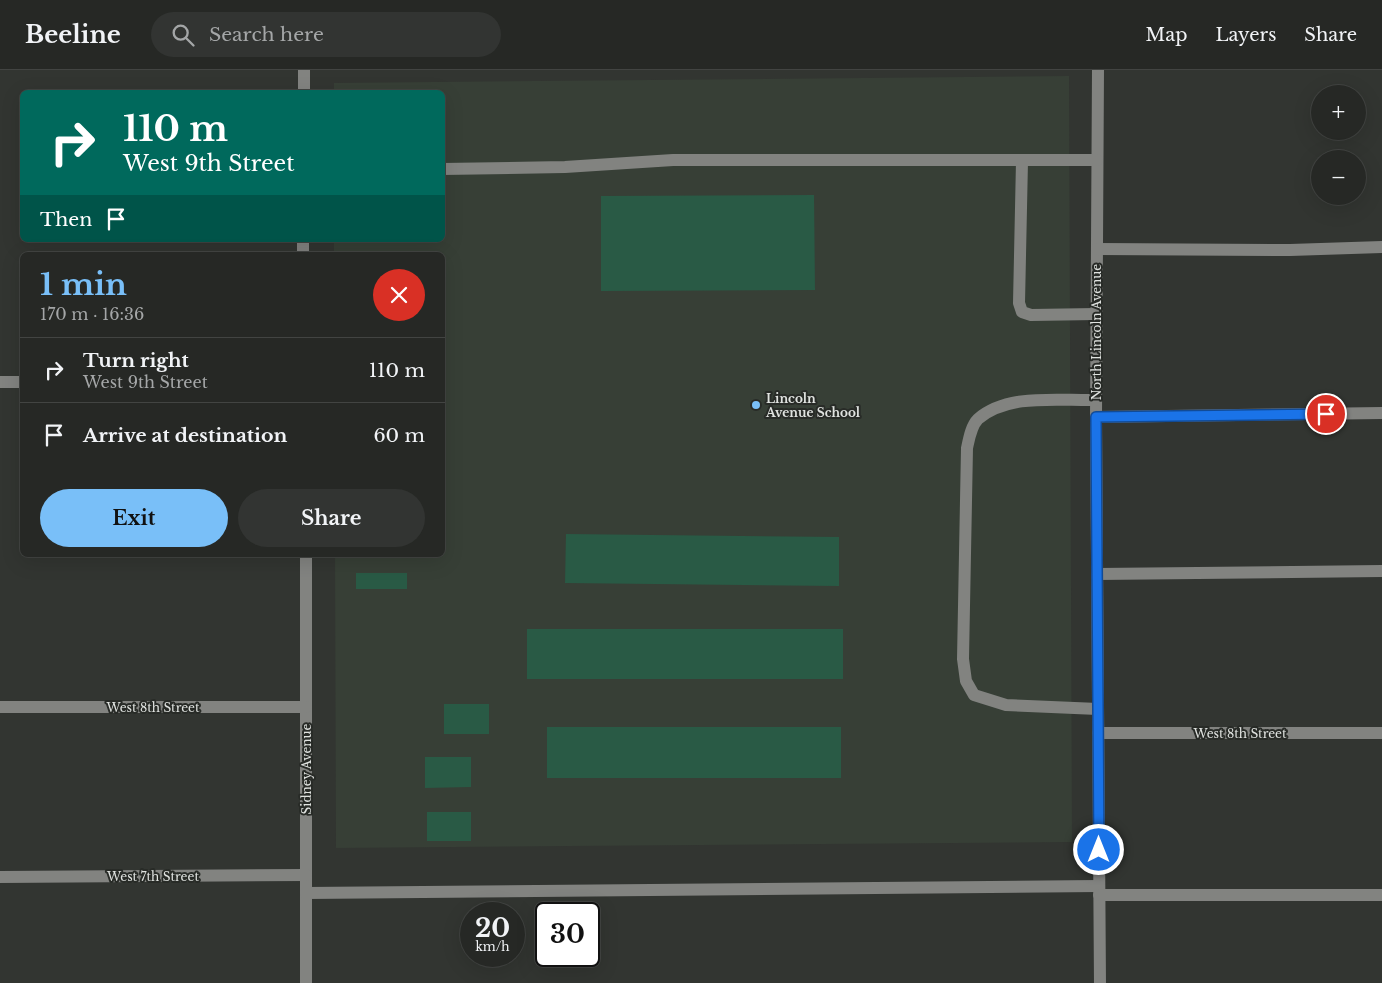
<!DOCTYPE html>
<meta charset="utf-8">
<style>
body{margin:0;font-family:"Libre Baskerville",serif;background:#323432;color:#f1f3f6;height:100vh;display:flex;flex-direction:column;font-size:19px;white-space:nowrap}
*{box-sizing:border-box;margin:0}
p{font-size:16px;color:#a4a6a7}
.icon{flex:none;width:28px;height:28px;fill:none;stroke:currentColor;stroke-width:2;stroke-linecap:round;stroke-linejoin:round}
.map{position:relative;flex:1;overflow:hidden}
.details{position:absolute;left:20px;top:182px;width:425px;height:305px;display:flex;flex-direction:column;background:#262825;border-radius:8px;box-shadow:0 5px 20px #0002,0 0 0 1px #424442}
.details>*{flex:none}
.guide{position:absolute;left:20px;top:20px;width:425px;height:152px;border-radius:8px;box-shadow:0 5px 20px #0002,0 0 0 1px #424442;background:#00695c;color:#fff;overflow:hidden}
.buttons{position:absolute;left:1311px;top:15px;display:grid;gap:10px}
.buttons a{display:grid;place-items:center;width:55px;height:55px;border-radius:50%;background:#262825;box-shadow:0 5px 20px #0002,0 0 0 1px #424442;font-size:25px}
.speed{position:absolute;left:460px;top:832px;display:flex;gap:10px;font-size:25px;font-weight:700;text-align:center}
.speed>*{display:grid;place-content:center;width:65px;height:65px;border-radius:50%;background:#262825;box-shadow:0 5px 20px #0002,0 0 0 1px #424442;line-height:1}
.speed small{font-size:12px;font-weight:400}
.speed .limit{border:2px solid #111;border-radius:8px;background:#fff;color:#111}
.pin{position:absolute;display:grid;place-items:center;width:42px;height:42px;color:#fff;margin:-21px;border:2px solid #fff;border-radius:50%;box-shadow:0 1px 5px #0007}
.me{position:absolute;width:55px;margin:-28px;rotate:0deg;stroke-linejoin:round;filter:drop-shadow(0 0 4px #0008)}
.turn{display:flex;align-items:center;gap:18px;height:105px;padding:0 20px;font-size:22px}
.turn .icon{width:65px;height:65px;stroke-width:2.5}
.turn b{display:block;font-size:35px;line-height:42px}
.then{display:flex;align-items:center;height:48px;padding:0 20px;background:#0003;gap:10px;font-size:19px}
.round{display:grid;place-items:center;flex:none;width:52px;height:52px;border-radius:26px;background:#323432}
.summary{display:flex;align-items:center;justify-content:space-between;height:85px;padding:0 20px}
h1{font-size:30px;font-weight:700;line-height:38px;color:#79bff8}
.cta{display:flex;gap:10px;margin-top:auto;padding:10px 20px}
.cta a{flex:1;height:58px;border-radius:30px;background:#79bff8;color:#111;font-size:20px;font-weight:700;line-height:58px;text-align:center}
.cta a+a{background:#323432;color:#f1f3f6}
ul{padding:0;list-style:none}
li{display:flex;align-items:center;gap:15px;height:65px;padding:0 20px;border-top:1px solid #424442}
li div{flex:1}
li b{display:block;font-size:19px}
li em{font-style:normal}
header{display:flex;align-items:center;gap:30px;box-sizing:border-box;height:70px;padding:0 25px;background:#262825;border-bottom:1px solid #424442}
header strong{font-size:24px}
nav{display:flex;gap:28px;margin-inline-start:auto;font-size:18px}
.search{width:350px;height:45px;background:#323432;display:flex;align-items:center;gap:12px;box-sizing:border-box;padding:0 18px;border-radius:28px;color:#a4a6a7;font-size:19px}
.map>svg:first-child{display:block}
.built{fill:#373f36}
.building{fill:#295a45}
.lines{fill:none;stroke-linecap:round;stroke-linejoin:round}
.minor{stroke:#828380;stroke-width:12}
.route-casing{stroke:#114b97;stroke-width:12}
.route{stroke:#1a73e8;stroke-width:9}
.poi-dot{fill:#79bff8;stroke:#282b27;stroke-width:2}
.labels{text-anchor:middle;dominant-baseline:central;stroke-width:4;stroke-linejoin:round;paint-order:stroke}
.street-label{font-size:12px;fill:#e0e3e0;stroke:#282b27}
.poi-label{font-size:12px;font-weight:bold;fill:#e0e3e0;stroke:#282b27;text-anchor:start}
</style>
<header>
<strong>Beeline</strong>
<div class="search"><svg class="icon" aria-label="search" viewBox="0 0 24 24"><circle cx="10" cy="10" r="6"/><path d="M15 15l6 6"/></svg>Search here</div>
<nav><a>Map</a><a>Layers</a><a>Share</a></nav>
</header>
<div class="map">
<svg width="1382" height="913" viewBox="0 0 1382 913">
<rect width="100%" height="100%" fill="#323531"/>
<!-- built -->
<polygon class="built" points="1069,6 1072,772 336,778 335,485 442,485 442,185 334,185 334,170 442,170 442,22 334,22 334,13"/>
<!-- building -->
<g class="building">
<polygon points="814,125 815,220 601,221 601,126"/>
<polygon points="566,464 839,467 839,516 565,513"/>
<rect x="356" y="503" width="51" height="16"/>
<rect x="527" y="559" width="316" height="50"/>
<rect x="444" y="634" width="45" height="30"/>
<rect x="547" y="657" width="294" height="51"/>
<polygon points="425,687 471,687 471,717 425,718"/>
<rect x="427" y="742" width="44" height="29"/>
</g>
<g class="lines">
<!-- minor -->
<g class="minor">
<polyline points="1098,0 1096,347 1100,913"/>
<polyline points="304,22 304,0"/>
<polyline points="1022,91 1019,233 1022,242 1031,245 1096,244"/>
<polyline points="442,99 565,97 673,90 1097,90"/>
<polyline points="303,170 303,185"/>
<polyline points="1097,179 1290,180 1382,177"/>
<polyline points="0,312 22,312"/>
<path d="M1096 330C1059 331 1008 323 978 349 971 356 969 369 967 378L963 589 966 611 974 625 1006 635 1098 639"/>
<polyline points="1096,347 1382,343"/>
<polyline points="306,485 306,913"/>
<polyline points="1097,504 1382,501"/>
<polyline points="0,637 306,637"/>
<polyline points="1098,663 1382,663"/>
<polyline points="0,807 306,805"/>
<polyline points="306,823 1099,816"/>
<polyline points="1099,825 1382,825"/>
</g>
</g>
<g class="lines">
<!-- route casing -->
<g class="route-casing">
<polyline id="route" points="1099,780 1096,347 1326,344"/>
</g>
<!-- route -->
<use href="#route" class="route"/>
</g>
<!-- markers -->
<circle class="poi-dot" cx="756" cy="335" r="5"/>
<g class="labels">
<!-- street labels -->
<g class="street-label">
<text transform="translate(1096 262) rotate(-90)">North Lincoln Avenue</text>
<text x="153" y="637">West 8th Street</text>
<text x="1240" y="663">West 8th Street</text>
<text transform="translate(306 699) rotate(-90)">Sidney Avenue</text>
<text x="153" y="806">West 7th Street</text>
</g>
<!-- poi labels -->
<g class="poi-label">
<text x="766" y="328">Lincoln<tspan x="766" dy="14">Avenue School</tspan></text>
</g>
</g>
</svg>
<div class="buttons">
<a>+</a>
<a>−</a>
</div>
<div class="speed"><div>20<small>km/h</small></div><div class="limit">30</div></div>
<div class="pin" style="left:1326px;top:344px;background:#d93025"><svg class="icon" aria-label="arrive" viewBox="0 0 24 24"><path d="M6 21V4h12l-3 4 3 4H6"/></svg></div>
<svg class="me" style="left:1099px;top:780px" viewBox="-20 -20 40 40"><circle r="17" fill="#1a73e8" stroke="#fff" stroke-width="3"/><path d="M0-11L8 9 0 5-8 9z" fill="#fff"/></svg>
<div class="guide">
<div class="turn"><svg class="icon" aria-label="right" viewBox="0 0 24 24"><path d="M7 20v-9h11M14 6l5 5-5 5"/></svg><div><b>110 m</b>West 9th Street</div></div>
<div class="then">Then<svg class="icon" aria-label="arrive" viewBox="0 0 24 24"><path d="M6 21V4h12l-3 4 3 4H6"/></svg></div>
</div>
<section class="details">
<div class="summary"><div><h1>1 min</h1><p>170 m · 16:36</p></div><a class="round" style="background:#d93025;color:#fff"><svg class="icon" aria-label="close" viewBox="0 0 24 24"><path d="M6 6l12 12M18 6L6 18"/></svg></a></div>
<ul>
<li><svg class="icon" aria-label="right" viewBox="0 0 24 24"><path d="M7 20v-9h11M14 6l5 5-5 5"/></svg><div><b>Turn right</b><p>West 9th Street</p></div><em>110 m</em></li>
<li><svg class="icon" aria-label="arrive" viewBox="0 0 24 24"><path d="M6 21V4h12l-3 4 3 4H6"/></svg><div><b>Arrive at destination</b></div><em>60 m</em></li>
</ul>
<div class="cta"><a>Exit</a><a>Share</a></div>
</section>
</div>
